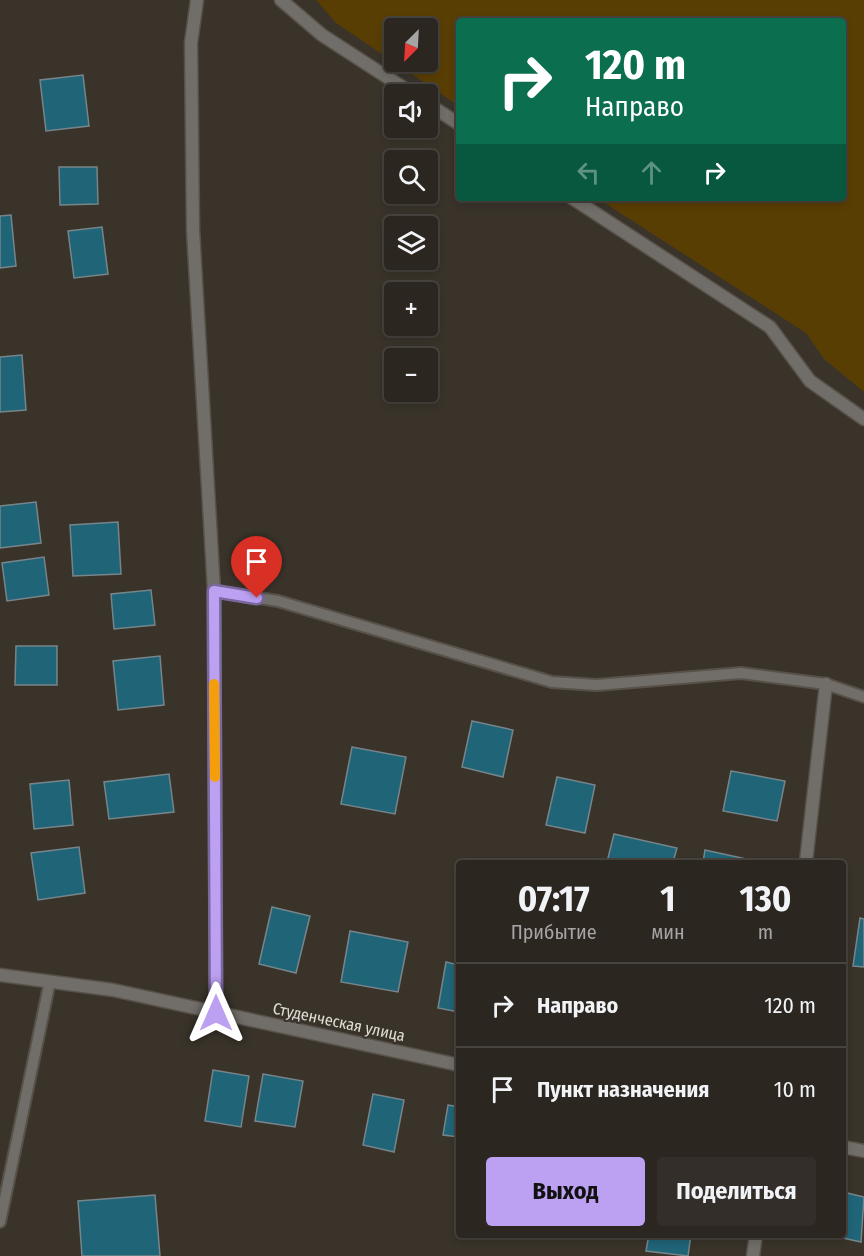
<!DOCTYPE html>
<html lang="ru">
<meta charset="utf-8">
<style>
body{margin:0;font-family:"Fira Sans Condensed",sans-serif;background:#332e29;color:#f1f3f6;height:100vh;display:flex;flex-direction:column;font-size:22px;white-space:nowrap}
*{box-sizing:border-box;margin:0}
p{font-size:20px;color:#a6a5a5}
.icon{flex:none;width:33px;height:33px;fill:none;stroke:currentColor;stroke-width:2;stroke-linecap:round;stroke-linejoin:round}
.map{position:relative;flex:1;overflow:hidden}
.side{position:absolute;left:456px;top:860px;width:390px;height:378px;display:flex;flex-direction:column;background:#2b2620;border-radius:6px;box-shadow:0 3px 9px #0003,0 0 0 2px #47433e}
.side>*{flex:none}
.hud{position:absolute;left:456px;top:18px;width:390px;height:183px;border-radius:6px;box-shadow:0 3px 9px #0003,0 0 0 2px #47433e;background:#0b6e4f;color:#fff;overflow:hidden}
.needle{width:39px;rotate:204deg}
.controls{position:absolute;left:384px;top:18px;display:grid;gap:12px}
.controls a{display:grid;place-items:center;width:54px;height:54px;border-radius:6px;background:#2b2620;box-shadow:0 3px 9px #0003,0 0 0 2px #47433e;font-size:30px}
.pin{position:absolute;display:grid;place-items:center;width:51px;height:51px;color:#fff;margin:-62px -26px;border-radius:50% 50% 50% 0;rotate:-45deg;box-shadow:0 0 6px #0007}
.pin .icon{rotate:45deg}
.me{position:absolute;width:66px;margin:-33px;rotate:0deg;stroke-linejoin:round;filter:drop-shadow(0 0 4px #0008)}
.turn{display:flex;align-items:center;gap:21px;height:126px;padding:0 30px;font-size:27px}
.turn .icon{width:78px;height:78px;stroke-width:2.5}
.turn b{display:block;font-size:42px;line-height:51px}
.lanes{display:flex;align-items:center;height:57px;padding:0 30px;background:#0003;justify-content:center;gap:30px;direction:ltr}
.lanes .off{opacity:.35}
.eta{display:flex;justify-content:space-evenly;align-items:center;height:102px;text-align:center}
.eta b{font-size:36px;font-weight:700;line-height:42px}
.action{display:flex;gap:12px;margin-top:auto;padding:12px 30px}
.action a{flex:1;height:69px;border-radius:6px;background:#bca0f2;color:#111;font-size:24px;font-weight:700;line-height:69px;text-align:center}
.action a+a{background:#332e29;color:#f1f3f6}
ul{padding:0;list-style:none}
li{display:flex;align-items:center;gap:18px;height:84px;padding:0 30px;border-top:2px solid #47433e}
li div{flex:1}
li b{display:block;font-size:22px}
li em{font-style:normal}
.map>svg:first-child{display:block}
.green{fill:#593e04;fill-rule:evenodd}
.building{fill:#206478;stroke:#77858a;stroke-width:1.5}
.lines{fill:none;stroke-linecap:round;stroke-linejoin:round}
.service-casing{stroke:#575149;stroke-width:14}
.minor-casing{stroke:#575149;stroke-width:15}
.service{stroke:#716e69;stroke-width:10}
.minor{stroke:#716e69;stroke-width:12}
.route-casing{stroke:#7a689d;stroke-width:15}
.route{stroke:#bca0f2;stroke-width:10}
.slow{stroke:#f59e0b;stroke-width:10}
.labels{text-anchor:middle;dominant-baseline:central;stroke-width:4.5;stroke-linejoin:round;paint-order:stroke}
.street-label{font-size:16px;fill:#e0dcd6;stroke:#39332a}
</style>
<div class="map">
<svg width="864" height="1256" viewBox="0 0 864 1256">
<rect width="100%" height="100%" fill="#39332a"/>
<!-- green -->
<path class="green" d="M316 0H864V392L824 359 806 333 597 198H843V21H459V106L336 23ZM394 28H428V62H394Z"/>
<!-- building -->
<g class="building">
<polygon points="83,75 89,126 46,131 40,80"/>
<polygon points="59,167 97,167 98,204 60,205"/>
<polygon points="11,215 16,266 0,268 0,216"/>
<polygon points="102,227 108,274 74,278 68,231"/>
<polygon points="22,355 26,410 0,412 0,357"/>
<polygon points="36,502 41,543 0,548 0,506"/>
<polygon points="118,522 121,574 73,576 70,525"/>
<polygon points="44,557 49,595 7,601 2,563"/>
<polygon points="151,590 155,625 114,629 111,594"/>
<polygon points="16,646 57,646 57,685 15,685"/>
<polygon points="160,656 164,705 118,710 113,661"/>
<polygon points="472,721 513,730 503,777 462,767"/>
<polygon points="352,747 406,757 395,814 341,804"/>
<polygon points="731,771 785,781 777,821 723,811"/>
<polygon points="169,774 174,812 109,819 104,782"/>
<polygon points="557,777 595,785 585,833 546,825"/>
<polygon points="69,780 73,825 34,829 30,784"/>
<polygon points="614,834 677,848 673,862 607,862"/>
<polygon points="79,847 85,893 38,900 31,853"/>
<polygon points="705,850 751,860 750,862 703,862"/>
<polygon points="272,907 310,916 296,973 259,964"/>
<polygon points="860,918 864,919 864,967 853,966"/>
<polygon points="350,931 408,942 398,992 341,982"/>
<polygon points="446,962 459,965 459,1012 438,1008"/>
<polygon points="213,1070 249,1076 241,1127 205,1121"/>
<polygon points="263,1074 303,1081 295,1127 255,1121"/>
<polygon points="373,1094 404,1100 394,1152 363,1145"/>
<polygon points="448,1105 459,1107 459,1137 443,1135"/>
<polygon points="843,1192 864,1197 861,1242 825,1234 843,1234"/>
<polygon points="155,1195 160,1256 82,1256 78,1201"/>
<polygon points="649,1234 691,1234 688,1256 646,1251"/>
</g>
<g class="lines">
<!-- service casing -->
<g class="service-casing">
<g id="service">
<polyline points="214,591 278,601 552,682 597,685 741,673 826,684 864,697"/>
<polyline points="0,1222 50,981"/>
</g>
</g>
<!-- minor casing -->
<g class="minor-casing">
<g id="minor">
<polyline points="197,0 191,43 193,230 214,591 216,1013"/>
<polyline points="281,0 322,35 413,94"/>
<polyline points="428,104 459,124"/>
<polyline points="572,198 770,327 810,381 864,419"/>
<polyline points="806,862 826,684"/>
<polyline points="0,975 113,990 459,1065"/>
<polyline points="843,1147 864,1151"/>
<polyline points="753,1256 756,1234"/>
</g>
</g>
<!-- service -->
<use href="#service" class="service"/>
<!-- minor -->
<use href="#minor" class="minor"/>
</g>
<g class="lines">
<!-- route casing -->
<g class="route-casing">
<polyline id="route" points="216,1013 214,591 257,598"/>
</g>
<!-- route -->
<use href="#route" class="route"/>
<!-- slow -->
<polyline class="slow" points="214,684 215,777"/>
</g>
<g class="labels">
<!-- street labels -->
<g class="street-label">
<text transform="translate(339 1022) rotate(12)">Студенческая улица</text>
</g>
</g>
</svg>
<div class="controls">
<a><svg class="needle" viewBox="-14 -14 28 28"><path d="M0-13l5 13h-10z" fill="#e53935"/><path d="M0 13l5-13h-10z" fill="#a6a5a5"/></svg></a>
<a><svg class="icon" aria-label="sound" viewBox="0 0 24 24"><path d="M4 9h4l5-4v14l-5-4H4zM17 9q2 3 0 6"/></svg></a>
<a><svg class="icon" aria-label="search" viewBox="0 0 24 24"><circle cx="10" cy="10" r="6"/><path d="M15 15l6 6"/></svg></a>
<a><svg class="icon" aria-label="layers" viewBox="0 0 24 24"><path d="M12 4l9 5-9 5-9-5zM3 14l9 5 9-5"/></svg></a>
<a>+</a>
<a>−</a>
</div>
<div class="pin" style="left:257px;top:598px;background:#d93025"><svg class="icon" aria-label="arrive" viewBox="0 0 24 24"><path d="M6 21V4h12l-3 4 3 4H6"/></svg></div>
<svg class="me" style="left:216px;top:1013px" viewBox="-20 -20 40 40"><path d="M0-17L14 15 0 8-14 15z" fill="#bca0f2" stroke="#fff" stroke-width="4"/></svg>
<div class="hud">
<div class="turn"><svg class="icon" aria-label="right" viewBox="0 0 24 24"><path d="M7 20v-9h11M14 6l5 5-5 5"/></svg><div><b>120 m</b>Направо</div></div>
<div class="lanes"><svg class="icon off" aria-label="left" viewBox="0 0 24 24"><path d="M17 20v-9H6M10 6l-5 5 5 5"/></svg><svg class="icon off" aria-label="ahead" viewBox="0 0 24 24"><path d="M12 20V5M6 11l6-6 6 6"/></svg><svg class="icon" aria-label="right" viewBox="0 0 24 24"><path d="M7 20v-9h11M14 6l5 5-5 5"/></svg></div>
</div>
<section class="side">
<div class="eta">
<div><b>07:17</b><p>Прибытие</p></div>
<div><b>1</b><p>мин</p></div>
<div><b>130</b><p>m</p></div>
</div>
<ul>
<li><svg class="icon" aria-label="right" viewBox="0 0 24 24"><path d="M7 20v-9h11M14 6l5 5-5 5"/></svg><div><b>Направо</b></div><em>120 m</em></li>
<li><svg class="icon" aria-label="arrive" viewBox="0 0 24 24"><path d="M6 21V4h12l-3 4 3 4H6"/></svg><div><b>Пункт назначения</b></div><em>10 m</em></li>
</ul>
<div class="action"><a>Выход</a><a>Поделиться</a></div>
</section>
</div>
